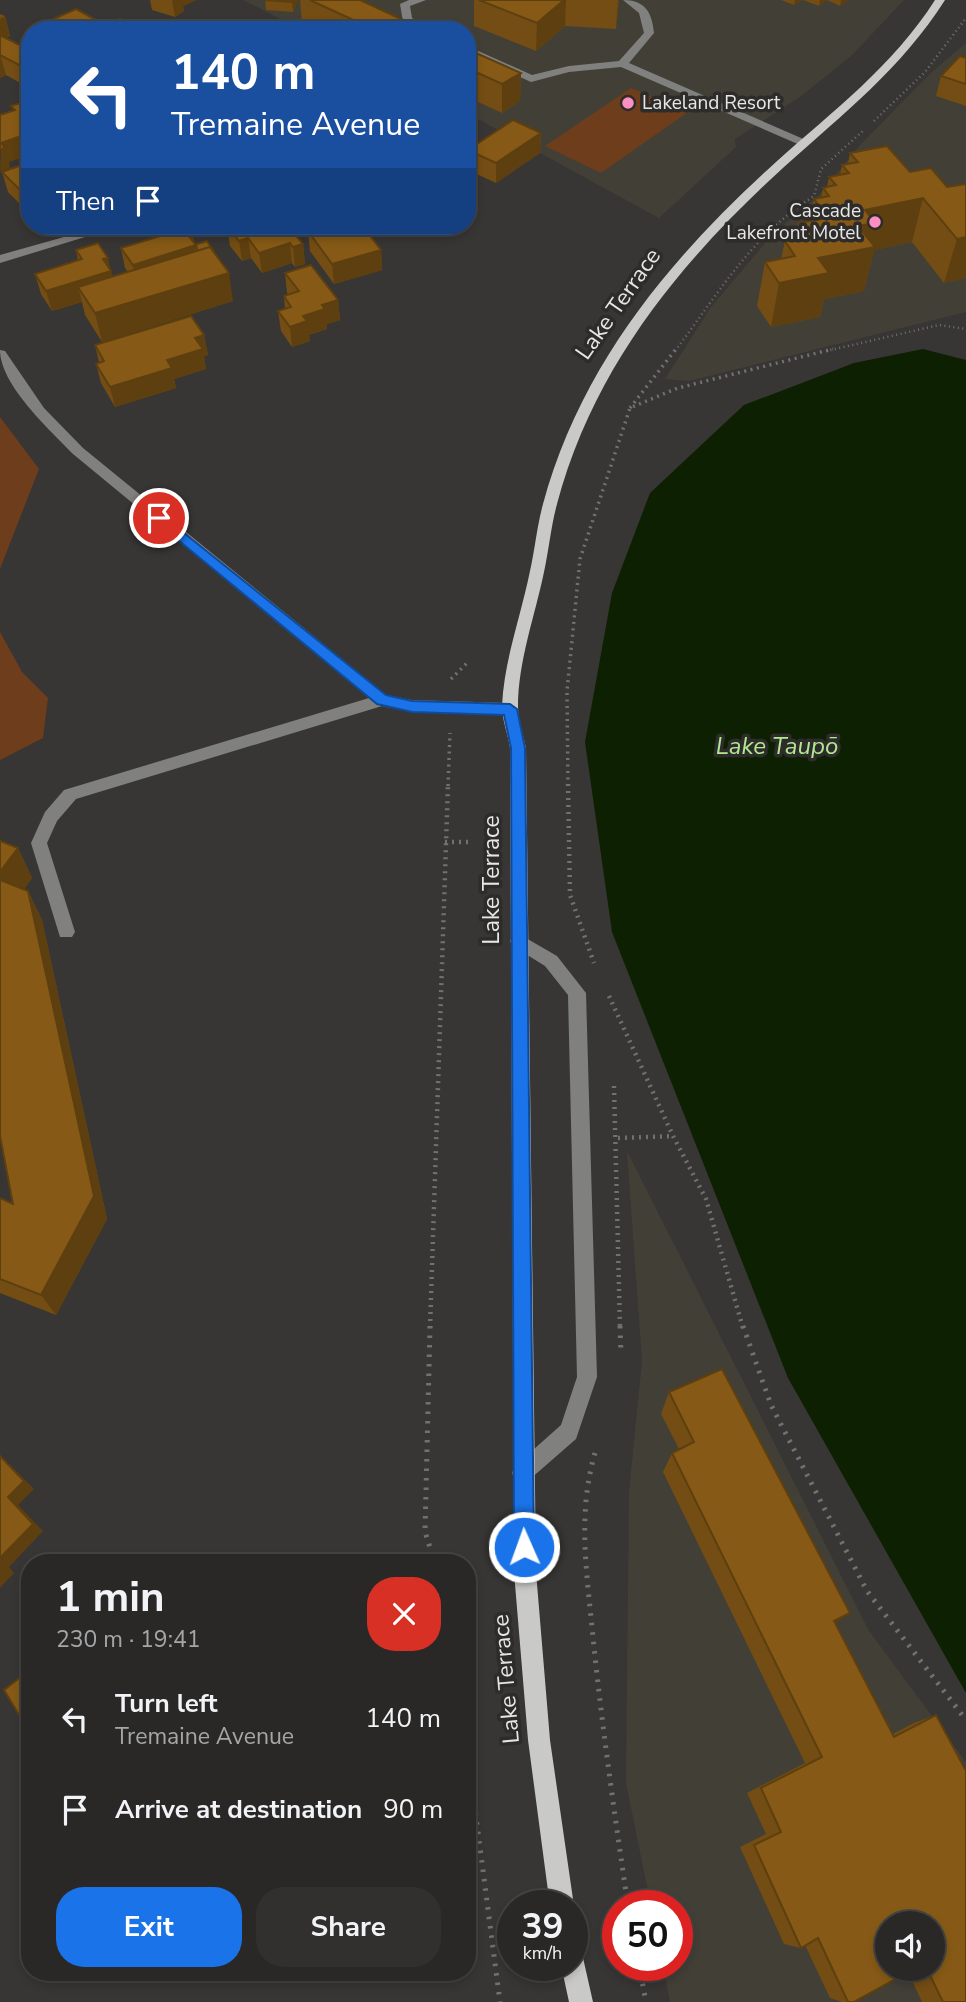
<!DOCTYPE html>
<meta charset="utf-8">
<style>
body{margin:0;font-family:"Nunito Sans",sans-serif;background:#31302f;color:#f1f3f6;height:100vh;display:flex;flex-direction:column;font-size:26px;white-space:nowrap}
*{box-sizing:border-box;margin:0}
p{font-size:23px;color:#a5a6a7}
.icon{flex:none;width:38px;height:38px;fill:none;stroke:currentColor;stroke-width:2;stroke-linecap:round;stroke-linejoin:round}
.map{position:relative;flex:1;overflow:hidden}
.drawer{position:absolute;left:21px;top:1554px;width:455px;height:427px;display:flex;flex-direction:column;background:#292827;border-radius:28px;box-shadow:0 4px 10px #0003,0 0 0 2px #454444}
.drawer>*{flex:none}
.guide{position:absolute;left:21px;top:21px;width:455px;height:214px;border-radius:28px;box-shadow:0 4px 10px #0003,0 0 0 2px #454444;background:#1a4fa0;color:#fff;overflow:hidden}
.fabs{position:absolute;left:875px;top:1911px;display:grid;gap:14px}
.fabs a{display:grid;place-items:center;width:70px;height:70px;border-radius:50%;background:#292827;box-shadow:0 4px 10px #0003,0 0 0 2px #454444;font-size:35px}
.speed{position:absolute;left:497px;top:1890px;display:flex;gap:14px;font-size:35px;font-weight:700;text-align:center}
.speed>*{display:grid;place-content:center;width:91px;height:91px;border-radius:50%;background:#292827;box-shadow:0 4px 10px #0003,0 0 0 2px #454444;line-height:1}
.speed small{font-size:18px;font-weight:400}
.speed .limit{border:10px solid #d22;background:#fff;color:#111}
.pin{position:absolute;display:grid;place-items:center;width:60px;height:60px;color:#fff;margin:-30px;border:4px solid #fff;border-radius:50%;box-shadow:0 2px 7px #0007}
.me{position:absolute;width:77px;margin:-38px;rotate:358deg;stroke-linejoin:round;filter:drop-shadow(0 0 5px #0008)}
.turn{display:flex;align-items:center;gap:24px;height:147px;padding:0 35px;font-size:32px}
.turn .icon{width:91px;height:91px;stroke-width:2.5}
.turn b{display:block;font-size:49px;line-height:60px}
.then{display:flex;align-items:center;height:66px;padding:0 35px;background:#0003;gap:14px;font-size:26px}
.round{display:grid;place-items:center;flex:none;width:74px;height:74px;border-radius:28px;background:#31302f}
.head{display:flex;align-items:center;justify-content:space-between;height:119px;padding:0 35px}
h1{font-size:42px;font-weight:700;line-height:52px}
.primary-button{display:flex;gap:14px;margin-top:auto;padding:14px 35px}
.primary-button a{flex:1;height:80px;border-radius:28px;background:#1a73e8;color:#fff;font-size:28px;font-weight:700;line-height:80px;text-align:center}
.primary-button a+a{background:#31302f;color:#f1f3f6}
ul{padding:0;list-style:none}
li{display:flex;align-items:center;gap:21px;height:91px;padding:0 35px}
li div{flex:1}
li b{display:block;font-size:26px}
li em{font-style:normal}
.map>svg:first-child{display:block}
.built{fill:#423f37;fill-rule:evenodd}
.green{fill:#6e3d1b}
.water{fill:#0d2001}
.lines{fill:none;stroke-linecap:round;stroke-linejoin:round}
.path-far3{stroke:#72716f;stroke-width:2.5;stroke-dasharray:1 3.5;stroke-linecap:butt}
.path-far2{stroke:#72716f;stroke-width:3.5;stroke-dasharray:2 4.5;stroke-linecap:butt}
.path-far1{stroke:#72716f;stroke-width:4.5;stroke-dasharray:2 5;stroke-linecap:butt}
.path{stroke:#72716f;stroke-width:5;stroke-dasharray:2.5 7;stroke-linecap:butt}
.minor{fill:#80807f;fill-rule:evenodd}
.major{fill:#c9c9c7;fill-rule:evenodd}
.wall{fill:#734d13;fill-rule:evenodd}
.shaded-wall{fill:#5e3f0f}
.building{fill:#865a16;stroke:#5e3f0f;stroke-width:2}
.route{fill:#1a73e8;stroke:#114b97;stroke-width:2}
.poi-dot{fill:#fc8fc2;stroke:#2d2c2a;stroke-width:2.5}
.labels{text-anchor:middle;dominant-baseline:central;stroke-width:7;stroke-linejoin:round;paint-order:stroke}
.far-poi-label{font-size:19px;fill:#e7e7e5;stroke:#2d2c2a;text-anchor:start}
.street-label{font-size:23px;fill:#e7e7e5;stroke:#2d2c2a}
.water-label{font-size:24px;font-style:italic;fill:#b1e890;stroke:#2d2c2a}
</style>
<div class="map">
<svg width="966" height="2002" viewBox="0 0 966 2002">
<rect width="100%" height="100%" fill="#373634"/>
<!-- built -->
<g class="built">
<polygon points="243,0 904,0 852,55 800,97 735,139 736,147 659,218 467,113 467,30 302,30"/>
<polygon points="966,43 966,312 689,381 665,379 711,307 774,233 819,195 860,145 933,71"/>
<path d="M627 1151 869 1631 966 1762V2002H670L663 1965H677V1906H651L626 1783 629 1492 642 1361ZM887 1923H933V1969H887Z"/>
</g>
<!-- green -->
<g class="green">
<polygon points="631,88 688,112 601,173 545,146"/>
<polygon points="0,417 39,469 0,569"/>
<polygon points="0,632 22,672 48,698 43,738 0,760"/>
</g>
<!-- water -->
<polygon class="water" points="923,349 966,360 966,1693 788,1378 612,932 585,742 612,593 650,493 744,405 854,363"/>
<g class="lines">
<!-- path-far3 -->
<g class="path-far3">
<polyline points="874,121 925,72 966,18"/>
<path d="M675 351C718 294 752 235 814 196L821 169 865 129"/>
<polyline points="826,351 939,325 966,329"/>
</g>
<!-- path-far2 -->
<g class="path-far2">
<polyline points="630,408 676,349"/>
<polyline points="451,679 469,661"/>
<polyline points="448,786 450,733"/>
<polyline points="568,786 567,691 580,559 630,408 678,388 833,349"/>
</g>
<!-- path-far1 -->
<g class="path-far1">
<polyline points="568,784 570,895 594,963"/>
<polyline points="445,842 472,842"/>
<polyline points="609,996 673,1136 706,1199 743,1328"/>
<polyline points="614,1086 620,1328"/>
<polyline points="618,1138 673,1136"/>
<polyline points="430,1328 448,784"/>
</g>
<!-- path -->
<g class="path">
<polyline points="430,1326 425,1532 435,1563"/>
<polyline points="620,1326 621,1354"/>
<polyline points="743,1326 771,1405 867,1591 966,1720"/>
<path d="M595 1453C577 1514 587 1575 593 1637 602 1727 615 1817 628 1906"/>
<polyline points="467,1747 500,2002"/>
<polyline points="639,1965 646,2002"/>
</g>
<!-- minor -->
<g class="minor">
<polygon points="409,0 426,0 410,6 412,18 432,30 418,30 403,22 400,4"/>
<path d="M623 0C645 0 652 12 654 33L629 63 808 141V145H800L621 67 569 72 531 82 467 53V46L532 75 569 66 619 61 644 33 639 13Z"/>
<polygon points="103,226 121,226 0,263 0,255"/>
<path d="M0 350 5 351 44 408 83 448 386 695 412 700 510 703 518 709 515 713 412 712 382 706 76 799 57 821 47 843 75 932 72 937H60L31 843 45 812 64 790 369 698 73 454C50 430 0 385 0 350Z"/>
<polygon points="519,934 557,956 586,993 597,1377 576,1439 529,1480 522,1483 515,1480 512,1473 515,1466 561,1425 577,1377 568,995 545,966 513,946 510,941 513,936"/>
</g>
<!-- major -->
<g class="major">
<path d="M935 0H945C902 68 843 114 784 167 681 261 594 366 557 504 551 526 549 549 544 572 535 616 518 661 518 707 518 721 523 734 526 748L536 1572 550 1740 574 1906 572 1910V1906H550L528 1740 514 1572 510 748C508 734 502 720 502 706 504 660 521 616 530 571 535 549 537 526 543 504 581 364 671 257 776 162 833 111 893 66 935 0Z"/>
<polygon points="572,1946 581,1949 593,2002 569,2002 561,1965 572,1965"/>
</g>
</g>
<!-- wall -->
<g class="wall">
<polygon points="150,0 196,0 183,6 184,11 175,17 152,10"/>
<polygon points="265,0 298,0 293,12 266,10"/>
<polygon points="300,0 360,0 425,30 271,30 271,28 312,28 302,23"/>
<polygon points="474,0 619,0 616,29 565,26 536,51 474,26"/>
<polygon points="781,0 802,0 794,5"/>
<polygon points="803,0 848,0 840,6 827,0 819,6"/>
<polygon points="0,14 5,16 10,36 6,38 23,47 30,44 30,83 24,85 6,75 0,78"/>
<polygon points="49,21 107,26 132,25 151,30 51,30"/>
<polygon points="467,49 521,73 520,101 502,113 467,97"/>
<polygon points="966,58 966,106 936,96 941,76"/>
<polygon points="541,133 540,153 496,183 468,170 468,150"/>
<polygon points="850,153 910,172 947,187 966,184 966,278 944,283 912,242 874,250 864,291 824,299 820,317 771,327 757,306 765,262 781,259 785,241 795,239 798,223 809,221 814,199 821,198 823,188 827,187 829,177 840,175 842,165 848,164"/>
<polygon points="30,162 30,214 8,192 2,172"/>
<polygon points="160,226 187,226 196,245 214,253 233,301 102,342 85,315 82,302 52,311 41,294 35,274 78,260 76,250 113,276 128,272 125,268 121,248 162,235"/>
<polygon points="227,226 303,244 305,264 295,267 292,263 262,273 251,258 242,261 230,246"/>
<polygon points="308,231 381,250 382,270 334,284 310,251"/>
<polygon points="285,273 338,300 340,320 327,324 327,329 309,335 310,341 292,347 281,331 278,311 285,309 284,296 289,295 287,293"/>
<polygon points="204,335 208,355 204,356 206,369 174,379 176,388 115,407 101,383 96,364 99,362 95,345"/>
<polygon points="18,848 32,878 24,889 28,891 42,920 107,1219 56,1315 0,1293 0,1198 13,1204"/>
<path d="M669 1392 835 1624 893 1734 914 1723 936 1715 966 2002H922L908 1972 854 2002H842L830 1998 805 1945 801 1948 784 1944 740 1847 766 1834 747 1793 805 1763 663 1472 672 1453 679 1449 661 1414ZM933 1923V1969H887Z"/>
</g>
<!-- shaded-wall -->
<g class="shaded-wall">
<polygon points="172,0 196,0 183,6 184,11 175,17"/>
<polygon points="293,0 298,0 293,12 292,2"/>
<polygon points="564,0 566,0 565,26 536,51 537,23"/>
<polygon points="618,0 619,0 618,12 616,29"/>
<polygon points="795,0 802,0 794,5"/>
<polygon points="820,0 827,0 819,6"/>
<polygon points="841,0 848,0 840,6"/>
<polygon points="5,16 10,36 0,41 0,19"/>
<polygon points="0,55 6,75 0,78"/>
<polygon points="30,62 30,83 24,85 19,65"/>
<polygon points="521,73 520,101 502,113 502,84"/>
<polygon points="30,133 30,155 9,162 10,168 0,171 1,143"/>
<polygon points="541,133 540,153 496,183 496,163"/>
<polygon points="30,193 29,214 24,194"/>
<polygon points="923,198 912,242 874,250 864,291 824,299 820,317 771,327 779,283 818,258 858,226 865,210"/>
<polygon points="192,232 200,265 137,285 133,265 187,234"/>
<polygon points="966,237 966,278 944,283 957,239"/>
<polygon points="248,238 251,258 242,261 239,241"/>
<polygon points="290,243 292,263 262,273 259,253"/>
<polygon points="303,244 305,264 295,267 293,247"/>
<polygon points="381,250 382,270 334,284 332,264"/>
<polygon points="108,258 116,291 78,287 82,302 52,311 46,291 103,259"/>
<polygon points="229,273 233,301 102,342 95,313"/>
<polygon points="338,300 340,320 327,324 327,329 309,335 310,341 292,347 290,327 303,316 322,305"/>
<polygon points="204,335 208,355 204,356 206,369 174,379 176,388 115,407 110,387 167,360 195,338"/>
<polygon points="18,848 32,878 10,908 0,888 0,872"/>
<polygon points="28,891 42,920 107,1219 56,1315 41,1295"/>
<polygon points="0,1455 34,1489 18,1505 43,1531 9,1567 14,1573 0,1588 0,1558 8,1497"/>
<polygon points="850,1613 832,1626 834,1621"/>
</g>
<!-- building -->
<g class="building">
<polygon points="265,0 293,0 292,2"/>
<polygon points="310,0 360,0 425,30 375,30"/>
<polygon points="479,0 564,0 537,23"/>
<polygon points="76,9 107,26 120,19 132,25 138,22 151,30 64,30 49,21"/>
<polygon points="276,21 319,29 319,30 278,30 271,28"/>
<polygon points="0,35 23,47 30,44 30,62 19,65 0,55"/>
<polygon points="467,49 521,73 502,84 467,68"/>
<polygon points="960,56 966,58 966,84 941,76"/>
<polygon points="30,100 30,133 1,143 5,148 0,149 0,115 15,110 11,106"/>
<polygon points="513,120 541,133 496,163 468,150"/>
<polygon points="887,146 910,172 931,168 947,187 966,184 966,237 957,239 923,198 865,210 875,223 858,226 875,247 818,258 829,273 779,283 765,262 795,256 785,241 809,237 798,223 828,218 814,199 829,196 823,188 836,185 829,177 849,173 842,165 858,162 850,153"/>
<polygon points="30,162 30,193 24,194 2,172"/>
<polygon points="161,226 187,226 192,232 187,234 196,245 133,265 121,248 167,234"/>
<polygon points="227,226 288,226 303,244 293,247 290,243 259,253 248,238 239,241"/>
<polygon points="327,226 334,236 364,228 381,250 332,264 308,231"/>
<polygon points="207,241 213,250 212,250 210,247 198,251 196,245 194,245"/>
<polygon points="98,243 108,258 103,259 111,271 46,291 35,274 82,259 76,250"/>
<polygon points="210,247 229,273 95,313 78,287"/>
<polygon points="311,265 338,300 322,305 325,309 303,316 307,321 290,327 278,311 291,307 284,296 299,291 285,273"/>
<polygon points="191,316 204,335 195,338 203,349 167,360 172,368 110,387 96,364 104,361 95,345"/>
<polygon points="0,841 18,848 0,872"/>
<polygon points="0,880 28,891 94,1196 41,1295 0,1279 0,1198 13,1204 0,1136"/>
<polygon points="722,1369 850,1613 834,1621 894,1737 936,1715 966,1771 966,2002 943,2002 927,1969 933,1969 933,1923 887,1923 887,1969 914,1969 854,2002 848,2002 818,1938 801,1948 754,1845 781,1832 761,1788 822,1757 672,1453 694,1442 669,1392"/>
<polygon points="0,1456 24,1481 8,1497 33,1524 0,1558"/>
<polygon points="30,1670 30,1733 4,1690"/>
</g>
<!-- route -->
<polygon class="route" points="159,513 386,695 412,701 510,704 517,709 525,748 534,1547 531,1554 524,1557 517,1554 514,1547 511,748 504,715 412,712 377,704 155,521 155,515"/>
<!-- markers -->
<g class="poi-dot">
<circle cx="628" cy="103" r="7"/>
<circle cx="875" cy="222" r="7"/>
</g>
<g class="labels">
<!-- far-poi labels -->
<g class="far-poi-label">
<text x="642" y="103">Lakeland Resort</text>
<text x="861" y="211" text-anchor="end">Cascade<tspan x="861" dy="22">Lakefront Motel</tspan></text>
</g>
<!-- street labels -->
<g class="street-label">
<text transform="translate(618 304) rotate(-55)">Lake Terrace</text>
<text transform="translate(491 880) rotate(-90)">Lake Terrace</text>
<text transform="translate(506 1679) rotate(-95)">Lake Terrace</text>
</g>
<!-- water labels -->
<g class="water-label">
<text x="777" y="746">Lake Taupō</text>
</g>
</g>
</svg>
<div class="fabs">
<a><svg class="icon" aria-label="sound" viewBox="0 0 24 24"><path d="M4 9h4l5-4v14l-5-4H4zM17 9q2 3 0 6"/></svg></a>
</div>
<div class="speed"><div>39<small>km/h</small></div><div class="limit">50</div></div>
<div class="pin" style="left:159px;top:518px;background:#d93025"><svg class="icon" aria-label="arrive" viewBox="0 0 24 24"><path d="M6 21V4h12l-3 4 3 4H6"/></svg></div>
<svg class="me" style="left:524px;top:1547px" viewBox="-20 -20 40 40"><circle r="17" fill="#1a73e8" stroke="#fff" stroke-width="3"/><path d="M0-11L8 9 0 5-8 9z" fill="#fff"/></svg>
<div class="guide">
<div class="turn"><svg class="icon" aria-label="left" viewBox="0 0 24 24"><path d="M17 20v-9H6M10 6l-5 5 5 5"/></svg><div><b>140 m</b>Tremaine Avenue</div></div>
<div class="then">Then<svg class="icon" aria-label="arrive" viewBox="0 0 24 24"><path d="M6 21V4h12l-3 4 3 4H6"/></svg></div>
</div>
<section class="drawer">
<div class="head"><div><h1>1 min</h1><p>230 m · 19:41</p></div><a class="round" style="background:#d93025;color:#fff"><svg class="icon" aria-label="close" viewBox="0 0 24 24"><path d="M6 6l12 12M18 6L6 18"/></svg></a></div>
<ul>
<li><svg class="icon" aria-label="left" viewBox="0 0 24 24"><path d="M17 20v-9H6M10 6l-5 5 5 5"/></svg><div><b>Turn left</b><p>Tremaine Avenue</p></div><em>140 m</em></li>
<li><svg class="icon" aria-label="arrive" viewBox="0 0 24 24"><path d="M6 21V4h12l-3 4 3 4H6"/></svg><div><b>Arrive at destination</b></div><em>90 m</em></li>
</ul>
<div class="primary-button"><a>Exit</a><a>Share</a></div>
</section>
</div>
